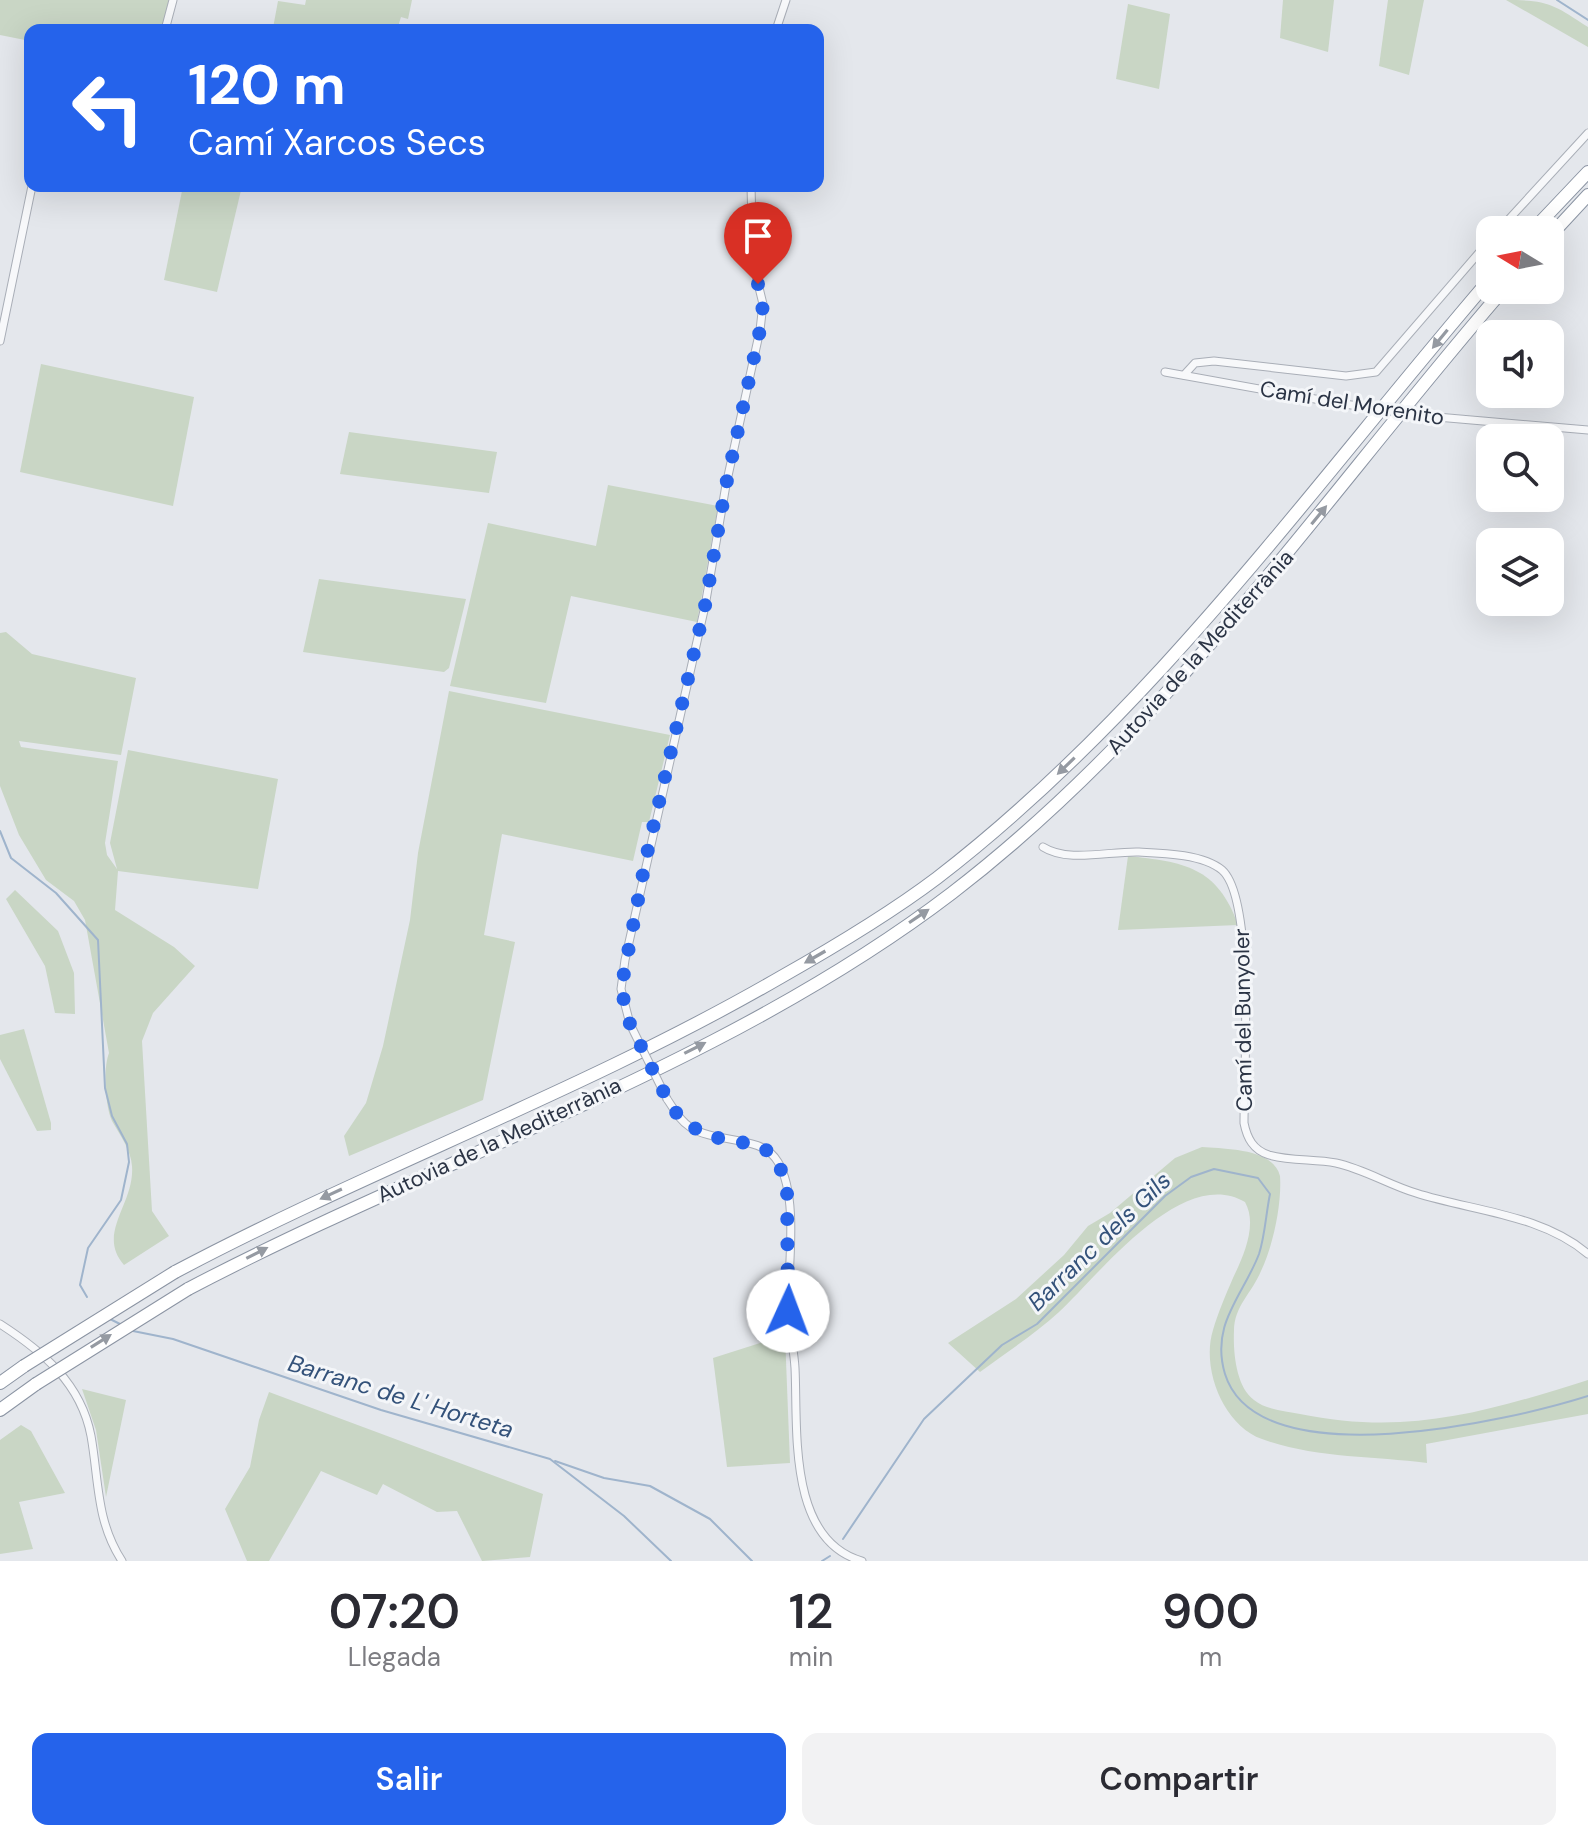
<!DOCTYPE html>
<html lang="es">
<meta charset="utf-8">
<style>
body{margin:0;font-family:"DM Sans",sans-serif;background:#f2f2f3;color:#2b2b33;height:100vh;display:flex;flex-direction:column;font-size:30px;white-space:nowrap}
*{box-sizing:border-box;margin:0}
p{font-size:26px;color:#7c7c81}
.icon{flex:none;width:44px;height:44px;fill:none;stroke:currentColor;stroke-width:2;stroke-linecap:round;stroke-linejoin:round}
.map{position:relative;height:1561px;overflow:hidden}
.drawer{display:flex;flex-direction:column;background:#fff;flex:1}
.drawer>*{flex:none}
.banner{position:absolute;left:24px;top:24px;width:800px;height:168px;border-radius:16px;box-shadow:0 8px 32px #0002;background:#2563eb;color:#fff;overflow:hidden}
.needle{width:52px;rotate:280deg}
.fabs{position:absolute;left:1476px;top:216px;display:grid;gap:16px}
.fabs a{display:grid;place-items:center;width:88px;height:88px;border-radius:16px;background:#fff;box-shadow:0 8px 32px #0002;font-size:40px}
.pin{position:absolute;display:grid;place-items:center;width:68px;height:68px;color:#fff;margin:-82px -34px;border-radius:50% 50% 50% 0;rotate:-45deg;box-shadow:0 0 8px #0007}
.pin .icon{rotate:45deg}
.me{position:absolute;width:88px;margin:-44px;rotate:2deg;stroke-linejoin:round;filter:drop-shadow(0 0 6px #0008)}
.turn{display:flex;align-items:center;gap:28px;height:168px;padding:0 32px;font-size:36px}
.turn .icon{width:104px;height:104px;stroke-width:2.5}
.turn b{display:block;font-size:56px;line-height:68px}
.eta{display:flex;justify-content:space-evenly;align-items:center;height:136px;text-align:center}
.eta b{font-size:48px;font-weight:600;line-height:56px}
.action{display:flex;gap:16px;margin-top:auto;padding:16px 32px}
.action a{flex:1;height:92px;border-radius:16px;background:#2563eb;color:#fff;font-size:32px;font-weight:600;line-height:92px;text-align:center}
.action a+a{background:#f2f2f3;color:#2b2b33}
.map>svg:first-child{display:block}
.green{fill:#c9d6c5}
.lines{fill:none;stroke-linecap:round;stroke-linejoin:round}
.stream{stroke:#9fb4cc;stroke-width:2}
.street-casing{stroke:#a9aeb7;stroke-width:9}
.highway-casing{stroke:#8b94a3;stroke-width:14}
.street{stroke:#f7f8fa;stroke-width:7}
.highway{stroke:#fff;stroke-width:12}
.street-bridge-casing{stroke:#a9aeb7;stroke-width:9;stroke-linecap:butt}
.highway-bridge-casing{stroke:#8b94a3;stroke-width:14;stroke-linecap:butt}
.street-bridge{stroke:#f7f8fa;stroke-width:7}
.highway-bridge{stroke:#fff;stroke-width:12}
.oneway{fill:#959aa2}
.route{stroke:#2563eb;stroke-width:14;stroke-dasharray:0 25.2}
.labels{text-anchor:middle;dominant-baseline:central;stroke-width:6;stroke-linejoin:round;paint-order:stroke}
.street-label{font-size:22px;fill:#2b3445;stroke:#f4f6f9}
.water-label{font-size:24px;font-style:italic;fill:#34527a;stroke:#f4f6f9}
</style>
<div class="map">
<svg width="1588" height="1561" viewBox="0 0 1588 1561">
<rect width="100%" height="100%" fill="#e4e7ec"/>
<!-- green -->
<g class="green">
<polygon points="0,0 169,0 161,30 30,30 30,41 0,35"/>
<polygon points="306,0 412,0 408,19 401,17 397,30 273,28 278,1 305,5"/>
<polygon points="1283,0 1334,0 1328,52 1280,38"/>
<polygon points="1388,0 1424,0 1409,75 1379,66"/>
<path d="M1506 0C1548 0 1553 4 1588 27V47Z"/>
<polygon points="1128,4 1170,14 1159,89 1116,79"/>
<polygon points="183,186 242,186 217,292 164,280"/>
<polygon points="41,364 194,397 173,506 20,472"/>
<polygon points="349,432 497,452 489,493 340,474"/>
<polygon points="608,485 718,506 697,622 571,596 546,703 450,686 488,523 596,546"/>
<polygon points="319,579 466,599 449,668 444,672 303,652"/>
<path d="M6 632 32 654 136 678 121 755 19 741 21 747 118 761 105 843 107 855 117 869 110 843 128 750 278 779 258 889 118 871 115 910 174 947 195 966 153 1013 142 1041 152 1211 169 1236 124 1265C96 1233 135 1204 132 1166 131 1150 120 1135 112 1121 105 1106 103 1068 109 1053L85 920 74 901 46 880 19 835 0 786V633Z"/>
<polygon points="449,691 670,735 649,822 642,822 633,861 502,834 484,935 515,942 483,1100 349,1156 344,1136 366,1103 383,1046 410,920 418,853"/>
<path d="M1128 856C1183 862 1217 866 1238 925L1118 930Z"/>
<polygon points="15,890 58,931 74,973 75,1014 55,1013 45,966 6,899"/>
<polygon points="24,1029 51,1123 51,1130 37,1131 0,1059 0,1035"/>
<path d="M1202 1147C1225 1149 1273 1148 1280 1176 1282 1204 1273 1246 1261 1271 1252 1293 1234 1306 1234 1331 1233 1352 1236 1387 1254 1400 1266 1410 1286 1411 1300 1414 1408 1436 1486 1412 1588 1380V1414L1426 1444 1427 1463C1373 1456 1313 1458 1262 1439 1223 1425 1201 1368 1213 1330 1218 1313 1226 1294 1233 1278 1243 1257 1258 1225 1245 1202 1182 1165 1099 1275 1059 1312 1035 1334 1007 1352 980 1372L948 1343 1016 1299 1064 1255 1088 1226 1110 1213 1175 1158Z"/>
<polygon points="785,1335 790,1463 727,1467 713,1358"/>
<polygon points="82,1389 126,1400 106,1497 96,1430"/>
<polygon points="269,1392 543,1494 530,1557 482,1561 457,1511 437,1512 383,1484 377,1495 321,1471 269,1561 247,1561 225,1509 250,1467 259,1420"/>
<polygon points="21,1425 31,1431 65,1493 19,1502 33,1549 0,1554 0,1440"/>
</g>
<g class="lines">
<!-- stream -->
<g class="stream">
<polyline points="1557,0 1588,20"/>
<polyline points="0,831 11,858 56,893 98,940 105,1088 112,1116 127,1144 129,1162 121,1200 88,1248 80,1285 87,1297"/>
<polyline points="108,1318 120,1324"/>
<polyline points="133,1331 173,1339 381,1410 550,1459 624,1516 671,1561"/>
<polyline points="555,1461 604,1478 650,1486 710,1519 752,1561"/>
<path d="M843 1539 924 1419 1002 1345 1037 1324 1165 1196 1191 1177 1214 1169 1258 1178 1270 1194C1266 1213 1265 1236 1259 1254 1243 1296 1210 1324 1225 1374 1258 1480 1512 1420 1588 1396"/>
<polyline points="822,1561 830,1556"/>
</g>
<!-- street casing -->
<g class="street-casing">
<g id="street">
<polyline points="165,30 173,0"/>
<polyline points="776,30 786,0"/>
<polyline points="1499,230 1588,133"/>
<polyline points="0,341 32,186"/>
<polyline points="1165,372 1337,403"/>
<polyline points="1184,375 1195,363 1214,361 1346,376 1376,372 1490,240"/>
<polyline points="1437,417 1588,430"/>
<path d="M1043 847C1068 863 1109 851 1139 852 1162 853 1203 854 1222 870 1255 899 1244 1075 1244 1123 1247 1138 1253 1150 1269 1155 1290 1161 1314 1159 1336 1163 1364 1169 1389 1185 1416 1193 1472 1211 1541 1214 1588 1254"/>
<polyline points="630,1024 621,989 625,960 705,606 726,485 760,330 763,304 753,263 751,186"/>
<path d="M667 1099C674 1109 679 1120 690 1127 715 1144 762 1134 778 1162 799 1197 788 1267 788 1307 788 1327 794 1348 795 1368 798 1428 787 1540 862 1561"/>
<path d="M0 1324C42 1351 81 1383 91 1436 99 1481 96 1521 122 1561"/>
</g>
</g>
<!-- highway casing -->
<g class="highway-casing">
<g id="highway">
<polyline points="1533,230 1588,172"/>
<polyline points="1550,236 1588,195"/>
<path d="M175 1272C373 1167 586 1090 781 977 834 947 888 915 937 878 1154 711 1313 485 1490 279"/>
<path d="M188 1289C437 1158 727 1065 952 893 1171 725 1324 497 1503 290"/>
<polyline points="0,1383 24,1366"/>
<polyline points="0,1410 36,1384"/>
</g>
</g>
<!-- street -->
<use href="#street" class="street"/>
<!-- highway -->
<use href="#highway" class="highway"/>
<!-- street-bridge casing -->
<g class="street-bridge-casing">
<g id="street-bridge">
<polyline points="1337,403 1437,417"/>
<polyline points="630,1024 667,1099"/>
</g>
</g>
<!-- highway-bridge casing -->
<g class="highway-bridge-casing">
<g id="highway-bridge">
<polyline points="24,1366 175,1272"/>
<polyline points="36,1384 188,1289"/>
</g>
</g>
<!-- street-bridge -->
<use href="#street-bridge" class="street-bridge"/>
<!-- highway-bridge -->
<use href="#highway-bridge" class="highway-bridge"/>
</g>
<!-- one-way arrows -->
<defs><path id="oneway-solid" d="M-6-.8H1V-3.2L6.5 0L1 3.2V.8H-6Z" transform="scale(2)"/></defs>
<g class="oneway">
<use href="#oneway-solid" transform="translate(1440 339) rotate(129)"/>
<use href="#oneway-solid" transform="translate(1319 515) rotate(-51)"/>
<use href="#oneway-solid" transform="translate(1066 766) rotate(136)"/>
<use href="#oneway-solid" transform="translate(919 916) rotate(-34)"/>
<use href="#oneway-solid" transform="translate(815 957) rotate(150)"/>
<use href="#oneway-solid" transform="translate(695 1048) rotate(-27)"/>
<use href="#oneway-solid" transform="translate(331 1194) rotate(155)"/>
<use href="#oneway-solid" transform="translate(257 1253) rotate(-27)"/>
<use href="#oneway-solid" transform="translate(101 1341) rotate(-32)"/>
</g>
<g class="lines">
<!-- route -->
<polyline class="route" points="758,284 763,304 760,330 726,485 705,606 646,858 621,989 630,1024 667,1099 681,1120 708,1136 761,1146 777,1159 787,1187 788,1311"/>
</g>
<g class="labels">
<!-- street labels -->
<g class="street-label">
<text transform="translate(1352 403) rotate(9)">Camí del Morenito</text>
<text transform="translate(1200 652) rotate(-48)">Autovia de la Mediterrània</text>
<text transform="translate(1243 1020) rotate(-91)">Camí del Bunyoler</text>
<text transform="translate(499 1140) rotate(-25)">Autovia de la Mediterrània</text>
</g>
<!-- water labels -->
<g class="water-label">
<text transform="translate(1099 1241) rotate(-44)">Barranc dels Gils</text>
<text transform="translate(401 1396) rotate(17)">Barranc de L' Horteta</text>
</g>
</g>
</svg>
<div class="fabs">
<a><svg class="needle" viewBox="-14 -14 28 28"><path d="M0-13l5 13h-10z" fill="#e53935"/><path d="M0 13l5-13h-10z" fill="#7c7c81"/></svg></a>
<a><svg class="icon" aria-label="sound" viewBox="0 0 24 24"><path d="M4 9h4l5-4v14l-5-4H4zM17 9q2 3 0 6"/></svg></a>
<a><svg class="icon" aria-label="search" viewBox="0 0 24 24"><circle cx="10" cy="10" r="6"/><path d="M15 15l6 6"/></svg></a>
<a><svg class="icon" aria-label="layers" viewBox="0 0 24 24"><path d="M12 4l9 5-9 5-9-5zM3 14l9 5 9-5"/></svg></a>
</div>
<div class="pin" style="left:758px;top:284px;background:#d93025"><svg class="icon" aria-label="arrive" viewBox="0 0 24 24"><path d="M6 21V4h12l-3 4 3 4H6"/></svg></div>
<svg class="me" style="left:788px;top:1311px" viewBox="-20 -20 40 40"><circle r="19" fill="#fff"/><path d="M0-13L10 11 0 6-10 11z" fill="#2563eb"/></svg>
<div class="banner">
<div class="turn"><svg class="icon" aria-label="left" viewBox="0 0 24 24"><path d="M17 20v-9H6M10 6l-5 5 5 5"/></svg><div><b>120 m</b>Camí Xarcos Secs</div></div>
</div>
</div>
<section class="drawer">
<div class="eta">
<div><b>07:20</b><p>Llegada</p></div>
<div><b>12</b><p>min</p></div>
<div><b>900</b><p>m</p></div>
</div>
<div class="action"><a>Salir</a><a>Compartir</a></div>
</section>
